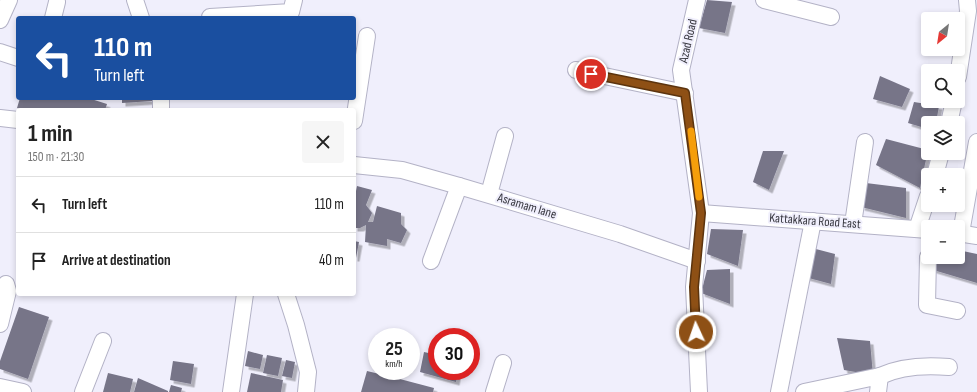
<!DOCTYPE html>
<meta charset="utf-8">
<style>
body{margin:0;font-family:"Sofia Sans Condensed",sans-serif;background:#f6f6f6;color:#222;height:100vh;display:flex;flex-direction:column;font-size:15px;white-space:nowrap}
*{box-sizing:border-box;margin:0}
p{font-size:13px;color:#767676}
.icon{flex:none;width:22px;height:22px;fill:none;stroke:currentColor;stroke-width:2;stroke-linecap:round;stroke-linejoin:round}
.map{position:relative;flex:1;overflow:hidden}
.side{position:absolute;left:16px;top:108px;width:340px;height:188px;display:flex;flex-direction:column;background:#fff;border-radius:4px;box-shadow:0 2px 6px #0003}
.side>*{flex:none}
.guide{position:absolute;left:16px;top:16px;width:340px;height:84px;border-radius:4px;box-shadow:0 2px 6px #0003;background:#1a4fa0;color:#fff;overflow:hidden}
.needle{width:26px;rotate:210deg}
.buttons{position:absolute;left:921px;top:12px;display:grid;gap:8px}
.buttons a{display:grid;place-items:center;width:44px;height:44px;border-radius:4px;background:#fff;box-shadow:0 2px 6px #0003;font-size:20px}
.speed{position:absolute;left:368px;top:328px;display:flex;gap:8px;font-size:20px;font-weight:700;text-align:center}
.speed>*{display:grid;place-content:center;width:52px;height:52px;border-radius:50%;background:#fff;box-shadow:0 2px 6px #0003;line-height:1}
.speed small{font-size:10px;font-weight:400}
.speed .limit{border:6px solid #d22;background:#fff;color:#111}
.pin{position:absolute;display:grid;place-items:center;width:34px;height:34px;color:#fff;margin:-17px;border:2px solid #fff;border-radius:50%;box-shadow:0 1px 4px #0007}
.me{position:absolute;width:44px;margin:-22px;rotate:357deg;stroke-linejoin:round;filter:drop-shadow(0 0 3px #0008)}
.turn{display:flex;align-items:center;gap:14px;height:84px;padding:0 12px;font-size:18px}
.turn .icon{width:52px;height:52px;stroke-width:2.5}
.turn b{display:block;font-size:28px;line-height:34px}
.round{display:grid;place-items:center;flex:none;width:42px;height:42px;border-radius:4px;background:#f6f6f6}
.head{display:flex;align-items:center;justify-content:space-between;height:68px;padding:0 12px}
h1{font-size:24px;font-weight:700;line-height:30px}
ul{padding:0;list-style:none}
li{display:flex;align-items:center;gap:12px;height:56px;padding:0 12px;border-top:1px solid #e0e0e0}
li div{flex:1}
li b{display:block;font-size:15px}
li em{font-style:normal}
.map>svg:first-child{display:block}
.building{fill:#777588;filter:url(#shadow)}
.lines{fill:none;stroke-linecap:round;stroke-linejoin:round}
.minor-casing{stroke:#b3b2c6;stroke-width:18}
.minor{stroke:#fff;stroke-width:16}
.route-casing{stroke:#5c340e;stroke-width:10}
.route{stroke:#8e5015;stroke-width:7}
.slow{stroke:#f59e0b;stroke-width:7}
.labels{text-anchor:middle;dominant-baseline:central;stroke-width:4;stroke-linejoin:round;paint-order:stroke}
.street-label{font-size:13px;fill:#37373f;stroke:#f0effc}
</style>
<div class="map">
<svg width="977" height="392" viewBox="0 0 977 392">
<defs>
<filter id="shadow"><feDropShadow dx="3.5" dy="3.5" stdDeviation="0" flood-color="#0004"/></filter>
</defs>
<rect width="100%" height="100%" fill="#f0effc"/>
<!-- building -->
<g class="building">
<polygon points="707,0 732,2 725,33 699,28"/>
<polygon points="880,76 910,89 902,107 873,99"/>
<polygon points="20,98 88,98 107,104 105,110 23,110 17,108"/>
<polygon points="122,98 152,98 153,101 122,103"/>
<polygon points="914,102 939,106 936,123 928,123 928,129 908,123"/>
<polygon points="886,139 928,150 920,188 876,165"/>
<polygon points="763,151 784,151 769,190 753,182"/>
<polygon points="866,183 906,188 906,218 861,207"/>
<polygon points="357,186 372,190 366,205 372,213 368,222 373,222 377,206 401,213 401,224 407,230 401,243 387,239 387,246 365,242 366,225 360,228 354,228 354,201"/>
<polygon points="711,229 743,230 738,266 707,254"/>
<polygon points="354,241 359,242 356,258 354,258"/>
<polygon points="812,248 835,254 831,284 805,277"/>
<polygon points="958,250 977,254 977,283 930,269 936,257 958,257"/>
<polygon points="730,269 730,304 701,293 707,270"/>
<polygon points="19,307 49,317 28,379 0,369 0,361"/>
<polygon points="837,338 870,341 873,375 844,370"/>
<polygon points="248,351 263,355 260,369 245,366"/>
<polygon points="424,352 437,355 437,371 458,371 456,382 420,372"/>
<polygon points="267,355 282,358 278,376 263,373"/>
<polygon points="286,360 295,362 292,378 282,376"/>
<polygon points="173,361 194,364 191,384 170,380"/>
<polygon points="367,371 396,378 434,388 433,392 361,392"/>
<polygon points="108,373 133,379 130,392 103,392"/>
<polygon points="251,373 283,380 281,392 247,392"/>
<polygon points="138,378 168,391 168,392 134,392"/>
<polygon points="171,385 182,388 181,392 169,392"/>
</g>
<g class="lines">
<!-- minor casing -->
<g class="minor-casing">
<g id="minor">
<polyline points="135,0 141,18"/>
<polyline points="697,0 681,70 701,213 694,287 699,392"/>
<polyline points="764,0 831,17"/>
<polyline points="210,17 291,12 294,0"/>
<polyline points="53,18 57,2"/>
<polyline points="0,20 9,0"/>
<polyline points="0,52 18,58"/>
<polyline points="576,70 685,93"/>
<polyline points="958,77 968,11 967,0"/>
<polyline points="161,98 161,110"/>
<polyline points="0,118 18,120"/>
<polyline points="354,121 367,36"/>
<polyline points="949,123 954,101"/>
<polyline points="354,165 402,170 459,186 620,234 697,261"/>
<polyline points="935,175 941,153"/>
<polyline points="489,194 505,136"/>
<polyline points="701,213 928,230"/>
<polyline points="853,224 865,142"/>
<polyline points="917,229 928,196"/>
<polyline points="958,233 977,236"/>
<polyline points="961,233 977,142"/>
<polyline points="928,257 927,305 957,311"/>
<polyline points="431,261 459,186"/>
<polyline points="286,294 296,325 308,372 306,392"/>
<polyline points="0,324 8,291 6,284"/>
<path d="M880 376C901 366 926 365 949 367"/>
<polyline points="0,387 23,392"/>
<polyline points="83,392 103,341"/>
<polyline points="231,392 245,294"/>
<polyline points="494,392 503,363"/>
<polyline points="779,392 813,221"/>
<polyline points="804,392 880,376 878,392"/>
</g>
</g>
<!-- minor -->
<use href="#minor" class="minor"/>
</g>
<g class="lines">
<!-- route casing -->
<g class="route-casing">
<polyline id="route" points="591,74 685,93 701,213 694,287 696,332"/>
</g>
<!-- route -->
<use href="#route" class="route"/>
<!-- slow -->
<polyline class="slow" points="691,131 699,197"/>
</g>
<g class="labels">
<!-- street labels -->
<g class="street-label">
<text transform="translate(688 41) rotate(-77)">Azad Road</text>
<text transform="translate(527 206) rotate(17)">Asramam lane</text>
<text transform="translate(815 221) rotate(4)">Kattakkara Road East</text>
</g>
</g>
</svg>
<div class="buttons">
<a><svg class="needle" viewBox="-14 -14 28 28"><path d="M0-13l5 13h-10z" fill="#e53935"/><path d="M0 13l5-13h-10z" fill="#767676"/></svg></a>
<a><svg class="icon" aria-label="search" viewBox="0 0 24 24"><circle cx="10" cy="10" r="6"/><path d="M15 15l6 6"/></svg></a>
<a><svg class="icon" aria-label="layers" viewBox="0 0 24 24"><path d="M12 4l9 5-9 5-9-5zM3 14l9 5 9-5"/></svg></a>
<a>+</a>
<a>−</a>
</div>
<div class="speed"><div>25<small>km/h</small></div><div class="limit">30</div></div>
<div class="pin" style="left:591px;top:74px;background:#d93025"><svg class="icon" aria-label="arrive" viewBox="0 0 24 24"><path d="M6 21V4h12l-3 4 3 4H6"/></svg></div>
<svg class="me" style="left:696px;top:332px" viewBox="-20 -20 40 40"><circle r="17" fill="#8e5015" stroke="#fff" stroke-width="3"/><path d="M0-11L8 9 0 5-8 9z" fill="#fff"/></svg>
<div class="guide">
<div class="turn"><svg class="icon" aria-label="left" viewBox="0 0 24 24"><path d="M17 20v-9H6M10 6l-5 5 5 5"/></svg><div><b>110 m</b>Turn left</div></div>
</div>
<section class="side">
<div class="head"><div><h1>1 min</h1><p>150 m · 21:30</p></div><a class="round"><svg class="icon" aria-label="close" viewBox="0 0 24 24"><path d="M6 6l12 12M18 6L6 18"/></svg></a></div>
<ul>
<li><svg class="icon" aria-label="left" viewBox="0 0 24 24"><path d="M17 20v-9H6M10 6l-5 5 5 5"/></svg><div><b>Turn left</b></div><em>110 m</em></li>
<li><svg class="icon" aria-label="arrive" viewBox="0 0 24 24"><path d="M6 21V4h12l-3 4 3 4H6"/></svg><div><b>Arrive at destination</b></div><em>40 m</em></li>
</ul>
</section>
</div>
